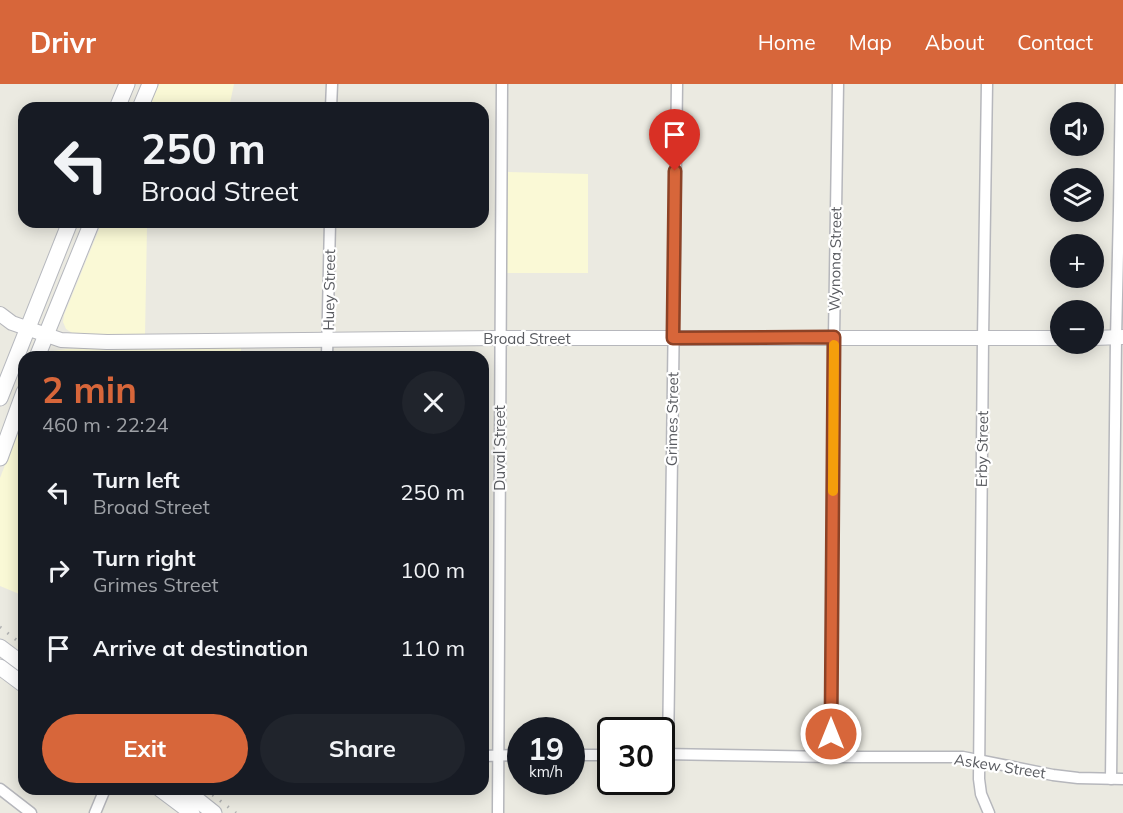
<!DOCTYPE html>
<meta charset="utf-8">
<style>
body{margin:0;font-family:Mulish,sans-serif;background:#20242c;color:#f1f3f6;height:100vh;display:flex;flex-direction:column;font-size:22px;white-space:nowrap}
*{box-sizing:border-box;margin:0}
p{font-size:20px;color:#9ea1a6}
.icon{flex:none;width:33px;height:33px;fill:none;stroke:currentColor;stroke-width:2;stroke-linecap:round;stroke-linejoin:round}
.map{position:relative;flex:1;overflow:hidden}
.side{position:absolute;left:18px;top:267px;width:471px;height:444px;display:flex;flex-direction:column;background:#171b24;border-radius:18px;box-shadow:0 3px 15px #0003}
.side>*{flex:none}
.hud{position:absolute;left:18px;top:18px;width:471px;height:126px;border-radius:18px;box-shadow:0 3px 15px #0003;background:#171b24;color:#f1f3f6;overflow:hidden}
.buttons{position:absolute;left:1050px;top:18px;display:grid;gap:12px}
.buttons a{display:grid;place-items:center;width:54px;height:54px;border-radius:50%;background:#171b24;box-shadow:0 3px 15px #0003;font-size:30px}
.speed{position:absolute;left:507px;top:633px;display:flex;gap:12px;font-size:30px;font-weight:700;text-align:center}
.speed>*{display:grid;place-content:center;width:78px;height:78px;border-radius:50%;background:#171b24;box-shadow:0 3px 15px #0003;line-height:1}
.speed small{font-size:15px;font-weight:400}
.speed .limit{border:3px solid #111;border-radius:9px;background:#fff;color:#111}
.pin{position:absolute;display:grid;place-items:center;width:51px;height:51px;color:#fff;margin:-62px -26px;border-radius:50% 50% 50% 0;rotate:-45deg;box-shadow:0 0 6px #0007}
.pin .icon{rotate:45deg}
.me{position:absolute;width:66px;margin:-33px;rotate:0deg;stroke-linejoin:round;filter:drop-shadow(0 0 4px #0008)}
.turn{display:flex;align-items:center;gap:21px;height:126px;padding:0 24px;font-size:27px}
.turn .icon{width:78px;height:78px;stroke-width:2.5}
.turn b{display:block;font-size:42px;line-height:51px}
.round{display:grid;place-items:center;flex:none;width:63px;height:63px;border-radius:32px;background:#20242c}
.headline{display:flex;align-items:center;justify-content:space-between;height:102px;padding:0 24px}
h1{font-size:36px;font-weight:700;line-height:45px;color:#d7663a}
.cta{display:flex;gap:12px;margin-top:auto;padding:12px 24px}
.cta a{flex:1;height:69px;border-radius:36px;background:#d7663a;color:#fff;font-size:24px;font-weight:700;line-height:69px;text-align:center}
.cta a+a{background:#20242c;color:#f1f3f6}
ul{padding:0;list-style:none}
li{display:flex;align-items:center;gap:18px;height:78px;padding:0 24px}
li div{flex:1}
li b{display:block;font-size:22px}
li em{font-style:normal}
header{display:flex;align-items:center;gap:36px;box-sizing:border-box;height:84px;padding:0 30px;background:#d7663a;color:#fff}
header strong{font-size:28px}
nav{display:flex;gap:33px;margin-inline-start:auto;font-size:21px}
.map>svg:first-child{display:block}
.commercial{fill:#faf9d6}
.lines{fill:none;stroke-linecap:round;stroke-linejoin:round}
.minor-casing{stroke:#b6b7bc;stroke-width:13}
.tertiary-casing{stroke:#b6b7bc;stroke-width:16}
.secondary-casing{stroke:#b6b8be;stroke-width:17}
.minor{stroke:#fff;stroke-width:10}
.tertiary{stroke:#fff;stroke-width:14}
.secondary{stroke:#fff;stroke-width:15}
.rail{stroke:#b1b2b2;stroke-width:3;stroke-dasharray:1.5 8;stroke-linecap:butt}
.route-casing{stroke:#8c4226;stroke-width:15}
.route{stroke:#d7663a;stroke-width:10}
.slow{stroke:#f59e0b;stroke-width:10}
.labels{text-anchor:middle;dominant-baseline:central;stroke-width:4.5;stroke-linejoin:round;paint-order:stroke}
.street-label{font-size:15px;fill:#595b60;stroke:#fff}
</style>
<header>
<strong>Drivr</strong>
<nav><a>Home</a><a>Map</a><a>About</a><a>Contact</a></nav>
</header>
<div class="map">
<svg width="1123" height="729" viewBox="0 0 1123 729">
<rect width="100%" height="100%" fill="#ebeae1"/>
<!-- commercial -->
<g class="commercial">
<polygon points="159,0 234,0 229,24 149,24"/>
<polygon points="506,88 588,90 588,189 506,189"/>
<polygon points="102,138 206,138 205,142 147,143 145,252 88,252 72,249 66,245 63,238 64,231"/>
<polygon points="161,262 241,263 241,273 48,273 53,267 66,265"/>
<polygon points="24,332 24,512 0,502 0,394"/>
</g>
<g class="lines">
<!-- minor casing -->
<g class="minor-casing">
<g id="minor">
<polyline points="987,0 983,254 979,695 981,710 989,729"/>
<polyline points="331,24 332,0"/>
<polyline points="327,273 330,138"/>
<polyline points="662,670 831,673 963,673 1053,691 1078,694 1123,695"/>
<polyline points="668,670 677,0"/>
<polyline points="572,671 610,671"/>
<polyline points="483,672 520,671"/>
<polyline points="831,673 834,253 838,0"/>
<polyline points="1111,695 1116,254 1119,126 1121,0"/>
<polyline points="0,705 31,729"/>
<polyline points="95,729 105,705"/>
<polyline points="498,729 502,0"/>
</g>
</g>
<!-- tertiary casing -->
<g class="tertiary-casing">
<g id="tertiary">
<polyline points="0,230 12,239 61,256 107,258 500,254 1060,254"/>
<polyline points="1094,254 1123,253"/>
</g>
</g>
<!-- secondary casing -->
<g class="secondary-casing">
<g id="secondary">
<polyline points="117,24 127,0"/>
<polyline points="140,24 150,0"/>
<polyline points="37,273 92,138"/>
<polyline points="0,314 70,138"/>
<polyline points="0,374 24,308"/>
<polyline points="0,563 24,581"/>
<polyline points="0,583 24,601"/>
<polyline points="160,705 192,729"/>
<polyline points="184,705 214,729"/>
</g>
</g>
<!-- minor -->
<use href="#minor" class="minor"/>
<!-- tertiary -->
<use href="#tertiary" class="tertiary"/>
<!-- secondary -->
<use href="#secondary" class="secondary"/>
<!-- rail -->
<g class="rail">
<polyline points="0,543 24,562"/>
<polyline points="205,705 236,729"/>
</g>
</g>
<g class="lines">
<!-- route casing -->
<g class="route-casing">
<polyline id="route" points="675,87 673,254 834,253 831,650"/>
</g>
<!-- route -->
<use href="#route" class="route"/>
<!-- slow -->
<polyline class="slow" points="833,407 834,261"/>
</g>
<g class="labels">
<!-- street labels -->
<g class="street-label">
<text transform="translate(835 175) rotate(-89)">Wynona Street</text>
<text transform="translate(329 206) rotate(-89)">Huey Street</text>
<text x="527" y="254">Broad Street</text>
<text transform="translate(672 335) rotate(-89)">Grimes Street</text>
<text transform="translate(499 364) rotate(-90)">Duval Street</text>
<text transform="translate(982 365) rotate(-89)">Erby Street</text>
<text transform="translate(1000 682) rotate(9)">Askew Street</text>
</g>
</g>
</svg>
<div class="buttons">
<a><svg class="icon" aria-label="sound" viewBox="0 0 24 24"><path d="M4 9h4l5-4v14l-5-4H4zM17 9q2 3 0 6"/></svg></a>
<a><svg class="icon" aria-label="layers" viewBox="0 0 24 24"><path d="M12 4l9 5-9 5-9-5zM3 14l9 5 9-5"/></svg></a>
<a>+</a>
<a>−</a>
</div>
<div class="speed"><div>19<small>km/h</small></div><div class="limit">30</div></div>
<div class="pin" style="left:675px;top:87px;background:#d93025"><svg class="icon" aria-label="arrive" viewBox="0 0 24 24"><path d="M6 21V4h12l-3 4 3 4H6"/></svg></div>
<svg class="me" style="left:831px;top:650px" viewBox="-20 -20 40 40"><circle r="17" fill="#d7663a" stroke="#fff" stroke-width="3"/><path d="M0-11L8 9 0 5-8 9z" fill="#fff"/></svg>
<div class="hud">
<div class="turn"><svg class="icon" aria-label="left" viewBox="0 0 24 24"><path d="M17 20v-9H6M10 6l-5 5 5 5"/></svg><div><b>250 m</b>Broad Street</div></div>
</div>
<section class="side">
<div class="headline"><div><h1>2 min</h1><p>460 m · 22:24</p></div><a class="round"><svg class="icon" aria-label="close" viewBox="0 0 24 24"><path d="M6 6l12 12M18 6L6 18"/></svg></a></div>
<ul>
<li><svg class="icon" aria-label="left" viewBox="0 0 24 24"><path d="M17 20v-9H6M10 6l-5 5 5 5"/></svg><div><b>Turn left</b><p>Broad Street</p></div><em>250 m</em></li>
<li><svg class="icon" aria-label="right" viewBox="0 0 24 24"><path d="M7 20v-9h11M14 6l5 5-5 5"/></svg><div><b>Turn right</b><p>Grimes Street</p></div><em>100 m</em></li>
<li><svg class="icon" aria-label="arrive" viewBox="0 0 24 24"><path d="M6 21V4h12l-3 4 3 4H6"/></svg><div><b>Arrive at destination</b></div><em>110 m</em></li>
</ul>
<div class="cta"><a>Exit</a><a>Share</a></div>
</section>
</div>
